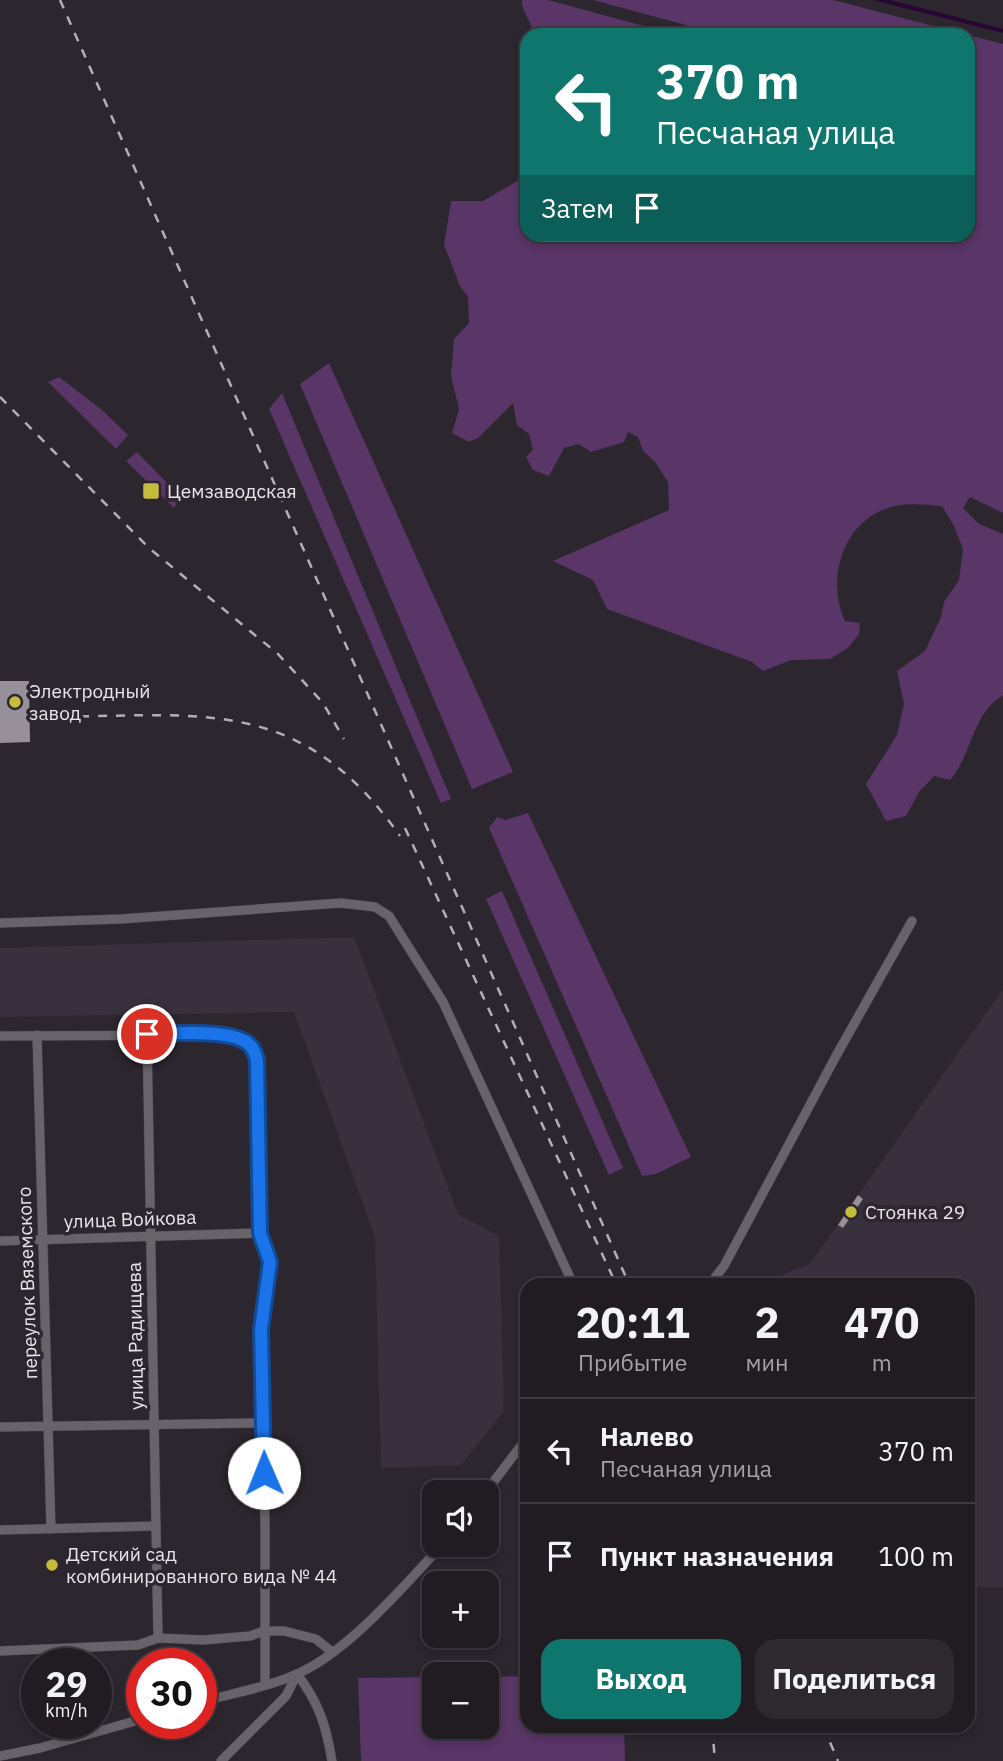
<!DOCTYPE html>
<html lang="ru">
<meta charset="utf-8">
<style>
body{margin:0;font-family:"IBM Plex Sans",sans-serif;background:#2d292f;color:#f1f3f6;height:100vh;display:flex;flex-direction:column;font-size:26px;white-space:nowrap}
*{box-sizing:border-box;margin:0}
p{font-size:23px;color:#a2a1a5}
.icon{flex:none;width:38px;height:38px;fill:none;stroke:currentColor;stroke-width:2;stroke-linecap:round;stroke-linejoin:round}
.map{position:relative;flex:1;overflow:hidden}
.drawer{position:absolute;left:520px;top:1278px;width:455px;height:455px;display:flex;flex-direction:column;background:#211c22;border-radius:21px;box-shadow:0 4px 10px #0003,0 0 0 2px #3e3a40}
.drawer>*{flex:none}
.top-card{position:absolute;left:520px;top:28px;width:455px;height:214px;border-radius:21px;box-shadow:0 4px 10px #0003,0 0 0 2px #3e3a40;background:#0f766e;color:#fff;overflow:hidden}
.fabs{position:absolute;left:422px;top:1480px;display:grid;gap:14px}
.fabs a{display:grid;place-items:center;width:77px;height:77px;border-radius:14px;background:#211c22;box-shadow:0 4px 10px #0003,0 0 0 2px #3e3a40;font-size:35px}
.speed{position:absolute;left:21px;top:1648px;display:flex;gap:14px;font-size:35px;font-weight:700;text-align:center}
.speed>*{display:grid;place-content:center;width:91px;height:91px;border-radius:50%;background:#211c22;box-shadow:0 4px 10px #0003,0 0 0 2px #3e3a40;line-height:1}
.speed small{font-size:18px;font-weight:400}
.speed .limit{border:10px solid #d22;background:#fff;color:#111}
.pin{position:absolute;display:grid;place-items:center;width:60px;height:60px;color:#fff;margin:-30px;border:4px solid #fff;border-radius:50%;box-shadow:0 2px 7px #0007}
.me{position:absolute;width:77px;margin:-38px;rotate:359deg;stroke-linejoin:round;filter:drop-shadow(0 0 5px #0008)}
.turn{display:flex;align-items:center;gap:24px;height:147px;padding:0 21px;font-size:32px}
.turn .icon{width:91px;height:91px;stroke-width:2.5}
.turn b{display:block;font-size:49px;line-height:60px}
.then{display:flex;align-items:center;height:66px;padding:0 21px;background:#0003;gap:14px;font-size:26px}
.eta{display:flex;justify-content:space-evenly;align-items:center;height:119px;text-align:center}
.eta b{font-size:42px;font-weight:800;line-height:49px}
.primary-button{display:flex;gap:14px;margin-top:auto;padding:14px 21px}
.primary-button a{flex:1;height:80px;border-radius:21px;background:#0f766e;color:#fff;font-size:28px;font-weight:800;line-height:80px;text-align:center}
.primary-button a+a{background:#2d292f;color:#f1f3f6}
ul{padding:0;list-style:none}
li{display:flex;align-items:center;gap:21px;height:105px;padding:0 21px;border-top:2px solid #3e3a40}
li div{flex:1}
li b{display:block;font-size:26px}
li em{font-style:normal}
.map>svg:first-child{display:block}
.built{fill:#38303d}
.green{fill:#593568}
.water{fill:#270534}
.building{fill:#97909a}
.lines{fill:none;stroke-linecap:round;stroke-linejoin:round}
.minor-casing{stroke:#464148;stroke-width:10}
.minor{stroke:#666468;stroke-width:9}
.rail{stroke:#b3afb5;stroke-width:2.5;stroke-dasharray:9 9;stroke-linecap:butt}
.route-casing{stroke:#114b97;stroke-width:18}
.route{stroke:#1a73e8;stroke-width:12}
.poi-dot{fill:#c5bc3d;stroke:#2c262e;stroke-width:2.5}
.labels{text-anchor:middle;dominant-baseline:central;stroke-width:7;stroke-linejoin:round;paint-order:stroke}
.poi-label{font-size:19px;fill:#e9e5ea;stroke:#2c262e;text-anchor:start}
.street-label{font-size:19px;fill:#e9e5ea;stroke:#2c262e}
</style>
<div class="map">
<svg width="1003" height="1761" viewBox="0 0 1003 1761">
<rect width="100%" height="100%" fill="#2c262e"/>
<!-- built -->
<g class="built">
<polygon points="354,937 458,1214 499,1236 504,1411 461,1465 381,1468 375,1237 294,1012 0,1017 0,948"/>
<polygon points="1003,989 1003,1587 968,1587 968,1284 786,1284 781,1275 810,1264"/>
</g>
<!-- green -->
<g class="green">
<path d="M522 0H548L677 35H532C534 21 521 13 522 0Z"/>
<path d="M593 0H833L1003 44V513L970 497 963 508 979 524 1003 534V695C971 715 973 754 950 780L934 776 919 792 906 816 886 821 866 784 897 735 904 704 897 671 925 651 941 617 944 602 959 580 963 549 954 526 942 506C924 505 905 502 888 508 842 523 826 580 845 621L860 623 859 634 848 648 830 659 791 660 763 671 752 662 607 609 593 580 553 561 669 510 668 482 655 462 643 451 638 437 628 432 624 442 591 452 579 444 564 448 549 476 533 470 526 457 533 450 529 434 517 425 513 403 478 438 469 442 452 433 459 409 451 376 454 339 469 323 468 297 460 286 444 245 451 201H483L519 180 518 145 526 134 524 87 527 72V234H968V35H723Z"/>
<polygon points="329,363 513,772 472,789 300,384"/>
<polygon points="59,377 102,410 128,435 116,449 48,382"/>
<polygon points="282,393 451,799 441,803 269,409"/>
<polygon points="137,452 174,490 178,501 174,508 126,461"/>
<polygon points="528,813 691,1157 656,1174 642,1176 489,828 497,817 505,820"/>
<polygon points="502,891 623,1168 609,1175 486,899"/>
<polygon points="527,1676 527,1726 624,1726 625,1761 361,1761 358,1678 434,1677 434,1727 486,1727 487,1677"/>
</g>
<!-- water -->
<polygon class="water" points="873,0 890,0 1003,29 1003,33"/>
<!-- building -->
<g class="building">
<polygon points="0,681 29,681 30,742 0,743"/>
<polygon points="858,1195 863,1199 843,1228 838,1225"/>
</g>
<g class="lines">
<!-- minor casing -->
<g class="minor-casing">
<g id="minor">
<polyline points="0,923 121,919 341,903 375,907 389,916 443,1002 573,1284"/>
<polyline points="147,1034 158,1638"/>
<polyline points="37,1035 51,1529"/>
<path d="M0 1036 226 1035C242 1039 252 1043 257 1060L260 1233 270 1262 261 1329 265 1524V1683"/>
<polyline points="0,1241 260,1233"/>
<polyline points="710,1284 724,1266 836,1056 912,921"/>
<polyline points="0,1427 263,1423"/>
<polyline points="485,1493 527,1438"/>
<polyline points="0,1530 156,1526"/>
<polyline points="84,1649 85,1664"/>
<polyline points="0,1651 138,1645 158,1638 203,1640 250,1636 264,1631 284,1631 316,1639 332,1652"/>
<path d="M297 1674C319 1703 326 1725 332 1761"/>
<path d="M201 1702C236 1692 277 1686 309 1668 355 1643 406 1584 442 1545"/>
<polyline points="0,1756 40,1748 142,1719"/>
<polyline points="221,1761 286,1696 297,1674"/>
</g>
</g>
<!-- minor -->
<use href="#minor" class="minor"/>
<!-- rail -->
<g class="rail">
<polyline points="60,0 629,1284"/>
<polyline points="0,397 149,548 278,654 323,703 344,739"/>
<path d="M62 717C210 714 304 700 400 836"/>
<polyline points="405,828 616,1284"/>
<polyline points="712,1726 715,1761"/>
<polyline points="823,1726 838,1761"/>
</g>
</g>
<g class="lines">
<!-- route casing -->
<g class="route-casing">
<path id="route" d="M147 1034C172 1034 226 1029 246 1042 253 1046 255 1053 257 1060L260 1233 270 1262 261 1329 264 1473"/>
</g>
<!-- route -->
<use href="#route" class="route"/>
</g>
<!-- markers -->
<g class="poi-dot">
<rect x="142" y="482" width="18" height="18" rx="3.5"/>
<circle cx="15" cy="702" r="7"/>
<circle cx="851" cy="1212" r="7"/>
<circle cx="52" cy="1565" r="7"/>
</g>
<g class="labels">
<!-- poi labels -->
<g class="poi-label">
<text x="167" y="491">Цемзаводская</text>
<text x="29" y="691">Электродный<tspan x="29" dy="22">завод</tspan></text>
<text x="865" y="1212">Стоянка 29</text>
<text x="66" y="1554">Детский сад<tspan x="66" dy="22">комбинированного вида № 44</tspan></text>
</g>
<!-- street labels -->
<g class="street-label">
<text transform="translate(130 1219) rotate(-2)">улица Войкова</text>
<text transform="translate(27 1283) rotate(-92)">переулок Вяземского</text>
<text transform="translate(135 1336) rotate(-91)">улица Радищева</text>
</g>
</g>
</svg>
<div class="fabs">
<a><svg class="icon" aria-label="sound" viewBox="0 0 24 24"><path d="M4 9h4l5-4v14l-5-4H4zM17 9q2 3 0 6"/></svg></a>
<a>+</a>
<a>−</a>
</div>
<div class="speed"><div>29<small>km/h</small></div><div class="limit">30</div></div>
<div class="pin" style="left:147px;top:1034px;background:#d93025"><svg class="icon" aria-label="arrive" viewBox="0 0 24 24"><path d="M6 21V4h12l-3 4 3 4H6"/></svg></div>
<svg class="me" style="left:264px;top:1473px" viewBox="-20 -20 40 40"><circle r="19" fill="#fff"/><path d="M0-13L10 11 0 6-10 11z" fill="#1a73e8"/></svg>
<div class="top-card">
<div class="turn"><svg class="icon" aria-label="left" viewBox="0 0 24 24"><path d="M17 20v-9H6M10 6l-5 5 5 5"/></svg><div><b>370 m</b>Песчаная улица</div></div>
<div class="then">Затем<svg class="icon" aria-label="arrive" viewBox="0 0 24 24"><path d="M6 21V4h12l-3 4 3 4H6"/></svg></div>
</div>
<section class="drawer">
<div class="eta">
<div><b>20:11</b><p>Прибытие</p></div>
<div><b>2</b><p>мин</p></div>
<div><b>470</b><p>m</p></div>
</div>
<ul>
<li><svg class="icon" aria-label="left" viewBox="0 0 24 24"><path d="M17 20v-9H6M10 6l-5 5 5 5"/></svg><div><b>Налево</b><p>Песчаная улица</p></div><em>370 m</em></li>
<li><svg class="icon" aria-label="arrive" viewBox="0 0 24 24"><path d="M6 21V4h12l-3 4 3 4H6"/></svg><div><b>Пункт назначения</b></div><em>100 m</em></li>
</ul>
<div class="primary-button"><a>Выход</a><a>Поделиться</a></div>
</section>
</div>
